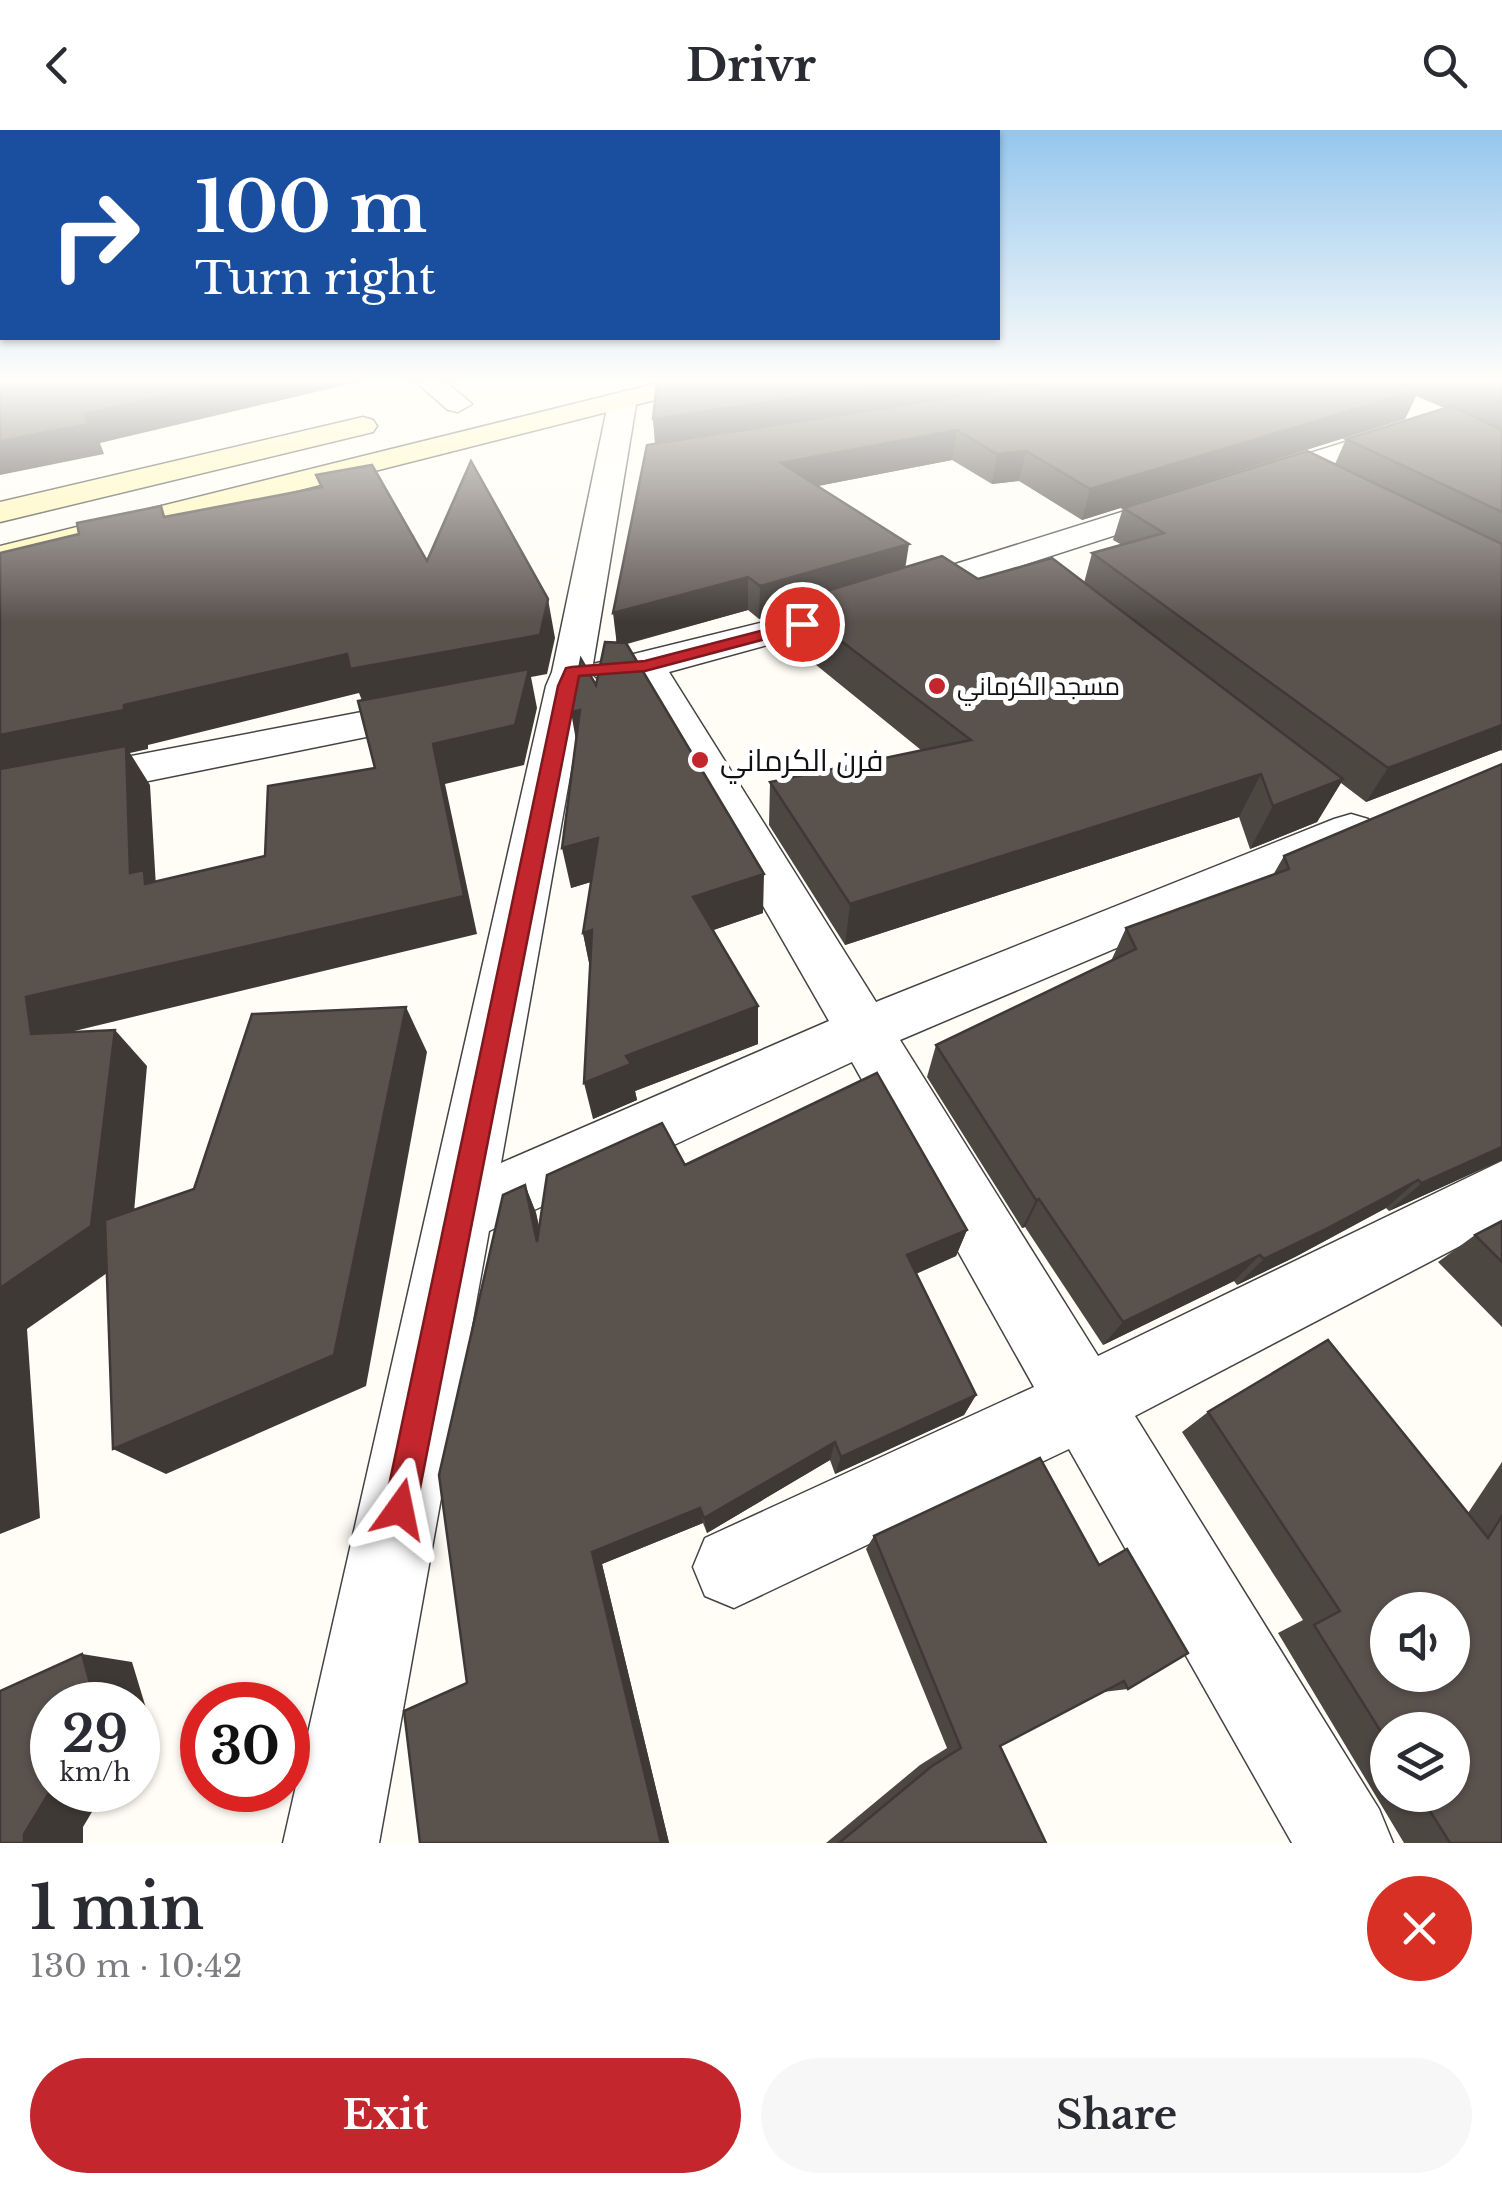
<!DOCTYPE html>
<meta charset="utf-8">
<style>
body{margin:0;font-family:"Libre Baskerville",Cairo,serif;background:#f7f7f7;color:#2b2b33;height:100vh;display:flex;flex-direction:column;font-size:38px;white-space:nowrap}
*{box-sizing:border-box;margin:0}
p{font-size:32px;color:#7c7c81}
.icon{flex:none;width:55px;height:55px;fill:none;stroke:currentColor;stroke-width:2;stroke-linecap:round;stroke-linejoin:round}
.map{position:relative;height:1713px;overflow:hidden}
.panel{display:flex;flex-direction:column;background:#fff;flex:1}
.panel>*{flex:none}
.banner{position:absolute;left:0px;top:0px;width:1000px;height:210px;box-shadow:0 2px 8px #0004;background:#1a4fa0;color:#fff;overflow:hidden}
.fabs{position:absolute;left:1370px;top:1462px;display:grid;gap:20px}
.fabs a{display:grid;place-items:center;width:100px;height:100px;border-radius:50%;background:#fff;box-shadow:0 2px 8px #0004;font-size:50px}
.speed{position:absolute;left:30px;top:1552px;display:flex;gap:20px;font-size:50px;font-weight:700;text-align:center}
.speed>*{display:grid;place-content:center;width:130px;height:130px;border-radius:50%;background:#fff;box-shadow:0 2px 8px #0004;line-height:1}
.speed small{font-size:25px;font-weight:400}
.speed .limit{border:15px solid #d22;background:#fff;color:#111}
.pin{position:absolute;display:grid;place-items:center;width:85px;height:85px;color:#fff;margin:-42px;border:5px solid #fff;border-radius:50%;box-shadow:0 2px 10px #0007}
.me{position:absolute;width:110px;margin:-55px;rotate:12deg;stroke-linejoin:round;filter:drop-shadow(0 0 8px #0008)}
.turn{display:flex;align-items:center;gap:35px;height:210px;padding:0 30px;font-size:45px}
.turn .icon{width:130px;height:130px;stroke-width:2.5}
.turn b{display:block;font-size:70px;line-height:85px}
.round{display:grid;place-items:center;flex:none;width:105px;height:105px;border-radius:52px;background:#f7f7f7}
.summary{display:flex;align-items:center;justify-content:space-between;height:170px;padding:0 30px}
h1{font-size:60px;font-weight:700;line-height:75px}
.cta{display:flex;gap:20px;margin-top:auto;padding:20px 30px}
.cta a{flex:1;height:115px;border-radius:60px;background:#c4262e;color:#fff;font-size:40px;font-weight:700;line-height:115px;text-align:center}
.cta a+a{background:#f7f7f7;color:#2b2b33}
header{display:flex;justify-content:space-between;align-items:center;height:130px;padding:0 30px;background:#fff;font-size:45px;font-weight:700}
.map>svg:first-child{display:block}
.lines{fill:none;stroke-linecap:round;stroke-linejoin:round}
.minor-casing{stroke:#444;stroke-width:3}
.secondary-casing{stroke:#333;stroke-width:3}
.minor{fill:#fff;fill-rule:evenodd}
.secondary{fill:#fff6b0;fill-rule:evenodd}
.wall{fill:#4d4742;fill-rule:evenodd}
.shaded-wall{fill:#3f3936}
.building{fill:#5a524d;stroke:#3f3936;stroke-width:2.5;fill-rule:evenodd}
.route{fill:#c4262e;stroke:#7f191e;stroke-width:2.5}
.poi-dot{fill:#c4262e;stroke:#fff;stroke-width:4}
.labels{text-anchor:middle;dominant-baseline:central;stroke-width:10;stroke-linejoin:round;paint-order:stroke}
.far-poi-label{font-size:25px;fill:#111;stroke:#fff;text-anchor:start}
.poi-label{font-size:30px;fill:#111;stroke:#fff;text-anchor:start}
</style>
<header><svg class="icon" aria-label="back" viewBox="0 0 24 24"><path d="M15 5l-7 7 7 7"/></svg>Drivr<svg class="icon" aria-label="search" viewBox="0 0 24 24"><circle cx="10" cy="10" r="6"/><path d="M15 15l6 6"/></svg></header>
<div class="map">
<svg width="1502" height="1713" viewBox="0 0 1502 1713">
<rect width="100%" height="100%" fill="#fffdf5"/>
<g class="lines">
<!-- minor casing -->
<g class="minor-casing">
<g id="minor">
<polygon points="416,252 446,252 472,274 458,282 448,280"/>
<path d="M623 261 637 269 593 534 789 486 1403 294H1423L1427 300 1423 306 815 502 669 542 876 872 1334 689 1351 684 1368 689 1375 700 1368 711 900 910 1098 1226 1502 1031V1094L1135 1286 1379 1679 1393 1713H1292L1069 1319 734 1478 705 1466 693 1437 705 1408 1034 1257 852 932 489 1101 379 1713H283L546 556 552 542 609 269ZM592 542 596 547 633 549 829 891 501 1033 586 556Z"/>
<polygon points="435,568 450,572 456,581 450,590 0,681 0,651"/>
</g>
</g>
<!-- secondary casing -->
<g class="secondary-casing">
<g id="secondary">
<polygon points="662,252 706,252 702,258 0,436 0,416"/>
<polygon points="363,287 373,290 377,296 373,302 0,392 0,372"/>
</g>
</g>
<!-- minor -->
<use href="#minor" class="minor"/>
<!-- secondary -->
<use href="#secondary" class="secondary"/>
</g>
<!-- wall -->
<g class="wall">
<path d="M657 252H1502V621L1501 620 1366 672 1341 653 1317 692 1250 719 1239 687 845 815 769 695 770 652 921 620 789 513 790 480 759 489 748 480 627 514 763 783 713 800 758 876V914L635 961 637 970 593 989 590 838 583 803 591 752 571 758 596 555 616 513 655 314 653 289ZM1416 266 1444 278 1346 309 1335 334 1123 378 1113 410 1122 415 1092 423 1084 453 978 449 905 437 818 356 952 330 992 354 1019 351 1082 390 1405 289Z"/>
<polygon points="1284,726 1502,1030 1389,1081 1386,1078 1295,1127 1237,1155 1234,1151 1103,1215 1025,1097 1022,1098 927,947 936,915 1111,831 1126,798 1273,745"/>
<polygon points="685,1035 967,1100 956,1126 916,1144 976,1265 964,1285 835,1344 830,1330 707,1403 703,1393 602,1434 669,1713 420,1713 467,1553 525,1055 536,1083 539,1097"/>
<polygon points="1502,1091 1502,1197 1438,1132 1475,1105"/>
<path d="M1208 1282 1468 1383 1502 1332V1713H1404L1278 1503 1303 1490 1182 1302ZM1388 1600 1452 1665H1388Z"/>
<polygon points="1040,1328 1128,1559 1103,1562 1000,1616 1046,1713 826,1713 920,1635 947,1618 866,1419 874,1406"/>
</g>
<!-- shaded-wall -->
<g class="shaded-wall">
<polygon points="226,252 358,252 100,313 104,324 0,345 0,311 85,284"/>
<polygon points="900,252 1058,252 656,319 653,289"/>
<polygon points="1419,260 1405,289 1082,390 1090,359"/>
<polygon points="957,300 952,330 781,363 781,333"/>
<polygon points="1026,321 1019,351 992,354 997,324"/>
<polygon points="909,414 904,446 790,472 790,480 759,489 760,456"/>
<polygon points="748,447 748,480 617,516 613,483"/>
<polygon points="548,469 555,508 547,544 531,547 537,578 524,635 445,654 477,804 62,904 31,904 26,867 464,766 365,578 359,563 148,615 148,619 130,623 150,655 156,757 171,779 130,743 0,650 0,605"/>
<polygon points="580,580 578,622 571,582"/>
<polygon points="1502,595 1501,620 1366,672 1388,638"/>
<polygon points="1261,644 1239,687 845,815 850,774"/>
<polygon points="1343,649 1317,692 1250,719 1273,676"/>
<polygon points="598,708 604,748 571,758 562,718"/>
<polygon points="764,744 763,783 696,806 693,767"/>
<polygon points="592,800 591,842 583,803"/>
<polygon points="758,876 758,914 635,961 637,970 593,989 584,953 626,926"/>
<polygon points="406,877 427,922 366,1256 166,1344 113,1319"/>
<polygon points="115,900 147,936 130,1127 27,1199 40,1388 0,1404 0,1158"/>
<polygon points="1502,1017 1502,1030 1389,1081 1422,1053"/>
<polygon points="1418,1050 1386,1078 1295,1127 1237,1155 1264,1129"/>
<polygon points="525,1055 536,1083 548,1138 537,1112"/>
<polygon points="1039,1069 1025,1097 1022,1098 1036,1070"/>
<polygon points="967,1100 956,1126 899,1151 907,1125"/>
<polygon points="1260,1125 1234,1151 1103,1215 1123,1192"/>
<polygon points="976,1265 964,1285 835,1344 841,1327"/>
<polygon points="835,1312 830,1330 707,1403 704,1388"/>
<polygon points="700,1378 703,1393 602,1434 669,1713 661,1713 592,1422"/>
<polygon points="82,1524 132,1532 149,1588 138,1606 138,1575 96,1575"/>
<polygon points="52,1658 52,1660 105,1660 83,1697 83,1713 24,1713 24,1704"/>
</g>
<!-- building -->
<g class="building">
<polygon points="0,252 226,252 85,284 89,294 0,311"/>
<polygon points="657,252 900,252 653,289"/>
<polygon points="1051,252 1399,252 1419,260 1090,359 1026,321 997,324 957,300 781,333 909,414 760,456 748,447 613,483 647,315"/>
<polygon points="1464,252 1502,252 1502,273 1467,253"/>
<polygon points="1452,276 1502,300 1502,382 1346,309"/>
<polygon points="1307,321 1502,414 1502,595 1388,638 1092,423 1164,403 1123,378"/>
<polygon points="471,331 548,469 540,505 350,539 347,524 124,575 124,580 0,605 0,423 79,404 77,393 161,376 164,387 322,357 316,345 372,335 427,431"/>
<polygon points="942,426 978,449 1052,428 1343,649 1273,676 1261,644 850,774 770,652 971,610 790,472"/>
<polygon points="605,512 626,513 764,744 693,767 758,876 626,926 631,934 584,953 592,800 583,803 598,708 562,718 580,580 571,582 581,529 596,555"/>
<polygon points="529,539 515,595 433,614 464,766 26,867 31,904 115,900 91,1096 0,1158 0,639 126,616 130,743 144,740 145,754 265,726 268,656 375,638 358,571"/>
<polygon points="1502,634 1502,1017 1422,1053 1418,1050 1324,1100 1264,1129 1260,1125 1123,1192 1039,1069 1036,1070 936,915 1136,819 1126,798 1289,739 1284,726"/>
<polygon points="406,877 334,1225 113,1319 105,1090 194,1059 252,884"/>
<polygon points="877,943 967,1100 907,1125 976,1265 841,1327 835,1312 704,1388 700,1378 592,1422 661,1713 420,1713 404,1581 467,1553 439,1345 503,1065 525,1055 537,1112 547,1045 662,993 685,1035"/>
<polygon points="1502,1091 1502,1132 1475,1105"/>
<path d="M1328 1210 1488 1408 1502 1386V1713H1450L1420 1665H1452V1600H1388V1613L1314 1495 1340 1481 1208 1282ZM1388 1480H1452V1545H1388Z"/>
<polygon points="1040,1328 1099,1435 1127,1419 1188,1523 1128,1559 1124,1551 1000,1616 1046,1713 839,1713 932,1636 961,1618 874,1406"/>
<polygon points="82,1524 96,1575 52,1575 52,1658 24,1704 24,1713 0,1713 0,1561"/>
</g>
<!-- sky -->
<linearGradient id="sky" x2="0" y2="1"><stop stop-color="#95c6ee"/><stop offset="0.51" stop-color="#fffefa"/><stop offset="1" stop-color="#fffefa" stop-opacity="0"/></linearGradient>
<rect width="1502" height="492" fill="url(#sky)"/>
<!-- route -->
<polygon class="route" points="802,490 810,494 807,498 645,541 579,546 416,1379 412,1391 400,1395 388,1391 384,1379 558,556 566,538 572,537 645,531"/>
<!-- markers -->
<g class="poi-dot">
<circle cx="937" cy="556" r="10"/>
<circle cx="700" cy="630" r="10"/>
</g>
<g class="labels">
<!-- far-poi labels -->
<g class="far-poi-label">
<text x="957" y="556">مسجد الكرماني</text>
</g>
<!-- poi labels -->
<g class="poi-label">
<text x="720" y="630">فرن الكرماني</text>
</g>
</g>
</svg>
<div class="fabs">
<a><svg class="icon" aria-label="sound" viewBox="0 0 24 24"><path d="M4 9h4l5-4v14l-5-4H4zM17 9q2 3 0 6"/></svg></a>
<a><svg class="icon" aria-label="layers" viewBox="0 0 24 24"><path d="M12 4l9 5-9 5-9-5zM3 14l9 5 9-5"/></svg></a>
</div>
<div class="speed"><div>29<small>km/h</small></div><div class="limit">30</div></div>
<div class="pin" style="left:802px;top:494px;background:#d93025"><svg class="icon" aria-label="arrive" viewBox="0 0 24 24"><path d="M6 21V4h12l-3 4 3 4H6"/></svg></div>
<svg class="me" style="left:400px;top:1379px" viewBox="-20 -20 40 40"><path d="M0-17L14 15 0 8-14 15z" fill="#c4262e" stroke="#fff" stroke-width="4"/></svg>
<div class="banner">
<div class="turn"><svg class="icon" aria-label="right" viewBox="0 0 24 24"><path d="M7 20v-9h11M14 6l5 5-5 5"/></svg><div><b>100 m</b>Turn right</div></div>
</div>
</div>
<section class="panel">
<div class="summary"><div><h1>1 min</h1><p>130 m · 10:42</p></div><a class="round" style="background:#d93025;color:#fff"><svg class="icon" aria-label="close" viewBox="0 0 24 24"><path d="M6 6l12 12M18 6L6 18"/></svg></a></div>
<div class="cta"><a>Exit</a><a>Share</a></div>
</section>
